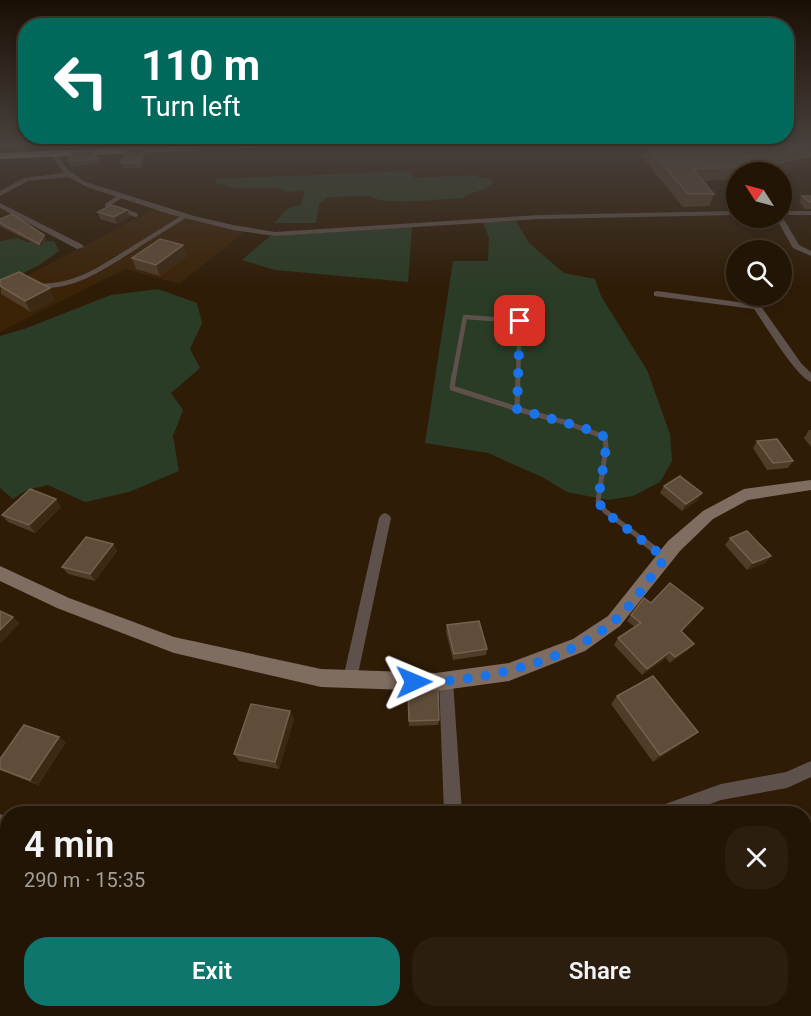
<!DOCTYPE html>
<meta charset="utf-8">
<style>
body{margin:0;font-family:Roboto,sans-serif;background:#2b1e0f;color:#f1f3f6;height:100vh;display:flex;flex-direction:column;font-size:22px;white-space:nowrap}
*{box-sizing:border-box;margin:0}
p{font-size:20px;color:#a39f9a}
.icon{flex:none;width:33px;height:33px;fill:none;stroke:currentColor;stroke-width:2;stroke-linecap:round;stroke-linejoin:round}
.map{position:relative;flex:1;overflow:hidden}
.panel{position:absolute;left:0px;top:806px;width:812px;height:212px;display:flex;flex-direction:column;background:#231505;border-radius:24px 24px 0 0;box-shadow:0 3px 9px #0003,0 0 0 2px #403427}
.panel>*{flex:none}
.guide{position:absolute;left:18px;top:18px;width:776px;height:126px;border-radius:24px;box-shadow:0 3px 9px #0003,0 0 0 2px #403427;background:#00695c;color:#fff;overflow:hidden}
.needle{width:39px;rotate:306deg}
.buttons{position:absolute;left:726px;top:162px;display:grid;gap:12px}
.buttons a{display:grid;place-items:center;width:66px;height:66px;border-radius:50%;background:#231505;box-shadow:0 3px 9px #0003,0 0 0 2px #403427;font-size:30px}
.pin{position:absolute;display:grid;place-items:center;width:51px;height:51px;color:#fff;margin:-26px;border-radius:12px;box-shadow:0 3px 9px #0006}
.me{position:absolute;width:66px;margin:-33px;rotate:89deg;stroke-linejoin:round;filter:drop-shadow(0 0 4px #0008)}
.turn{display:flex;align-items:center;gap:21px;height:126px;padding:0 24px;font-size:27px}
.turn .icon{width:78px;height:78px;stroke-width:2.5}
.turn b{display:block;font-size:42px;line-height:51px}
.round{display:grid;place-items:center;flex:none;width:63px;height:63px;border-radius:24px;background:#2b1e0f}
.headline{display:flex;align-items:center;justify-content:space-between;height:102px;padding:0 24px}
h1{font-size:36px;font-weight:600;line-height:45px}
.button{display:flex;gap:12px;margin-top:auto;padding:12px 24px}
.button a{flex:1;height:69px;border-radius:24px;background:#0f766e;color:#fff;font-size:24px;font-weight:600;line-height:69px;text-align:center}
.button a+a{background:#2b1e0f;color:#f1f3f6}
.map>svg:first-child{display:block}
.built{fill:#3b2308}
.green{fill:#2b3c26}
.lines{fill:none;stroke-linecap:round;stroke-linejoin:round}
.lane-far3{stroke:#5e514b;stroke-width:4}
.lane-far2{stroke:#5e514b;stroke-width:4.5}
.lane-far1{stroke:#5e514b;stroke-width:5}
.lane{stroke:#5e514b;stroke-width:7}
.street{fill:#5e514b;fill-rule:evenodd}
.secondary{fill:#806d62;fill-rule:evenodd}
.highway{fill:#b39584;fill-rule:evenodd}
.wall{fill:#503c28}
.shaded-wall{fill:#3c2914}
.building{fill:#5f4c39;stroke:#73614f;stroke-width:1.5}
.route{stroke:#1a73e8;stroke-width:10;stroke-dasharray:0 18}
</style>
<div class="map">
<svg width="811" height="1016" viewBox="0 0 811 1016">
<rect width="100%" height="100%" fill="#2f1c07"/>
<!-- built -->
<polygon class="built" points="154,209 246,231 179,284 125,269 0,332 0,290"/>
<!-- green -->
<g class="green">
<path d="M409 171 414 178 476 175 479 178H490L493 183C485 191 473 191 463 198 444 199 381 206 370 196L328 197 319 204 316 223H274L288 208 301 205 305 190 288 192 279 188H236L216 183 215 179Z"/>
<polygon points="516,221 529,243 564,273 595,279 601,296 647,370 670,434 672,461 660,482 633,496 608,500 567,492 542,477 488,453 425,443 453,261 488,261 489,238 483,222"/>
<polygon points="412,227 408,282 275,270 242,260 270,236"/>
<polygon points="18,238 26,242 54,241 59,251 41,264 0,285 0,241"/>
<polygon points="158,289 197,303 202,323 190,349 200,368 171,393 183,410 173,436 179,471 129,492 85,502 48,485 27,490 13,499 0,488 0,336 24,329 111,295"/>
</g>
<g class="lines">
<!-- lane-far3 -->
<g class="lane-far3">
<polyline points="121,196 107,205 136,215"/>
<polyline points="135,247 185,216"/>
</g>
<!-- lane-far2 -->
<g class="lane-far2">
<path d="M40 286C78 287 106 265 137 246"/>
<polyline points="454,376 465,317 520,321 518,376"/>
</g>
<!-- lane-far1 -->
<g class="lane-far1">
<polyline points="454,375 452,388 517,409"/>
<polyline points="517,409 567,423 605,437 606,448 598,501 605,511 643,540"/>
<polyline points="517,409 518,375"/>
</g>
<!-- lane -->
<polyline class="lane" points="641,539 664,557"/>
<!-- street -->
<g class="street">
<polygon points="44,145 51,145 68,170 86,182 194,216 233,225 275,232 540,215 736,211 736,215 540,219 275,236 233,230 169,214 87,187 68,177 28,181 0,196 0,191 24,178 64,173"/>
<polygon points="109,145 118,145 102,153 97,152"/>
<polygon points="125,145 133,145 120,152 115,151"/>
<polygon points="0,203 83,245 84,247 77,249 0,208"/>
<rect x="782" y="211" width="29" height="4"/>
<polygon points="782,216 799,245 811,251 811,256 793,248 776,218"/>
<path d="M657 291 760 305 801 363 811 373V382C795 375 766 326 754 309L654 296V292Z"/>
<polygon points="385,513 389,515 391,518 357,679 355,684 350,686 345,684 343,679 379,518 381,515"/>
<polygon points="446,674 451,676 453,681 462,813 444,813 439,681 441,676"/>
<polygon points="811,761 811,777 787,788 721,800 686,813 654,813 657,807 721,784 786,772"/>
<polygon points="0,814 8,818 8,835 0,832"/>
</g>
<!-- secondary -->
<polygon class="secondary" points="811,480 811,490 748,500 713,519 680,551 620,626 585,651 509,681 436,691 321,687 174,653 57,608 0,581 0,566 69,598 174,637 321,669 436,673 509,663 573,639 608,616 668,541 703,511 744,489"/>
<!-- highway -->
<polygon class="highway" points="184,145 258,145 254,148 0,159 0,153"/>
</g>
<!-- wall -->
<g class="wall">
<polygon points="11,145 42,145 44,149 14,150"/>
<polygon points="53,145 82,145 83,147 56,148"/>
<polygon points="646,145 811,153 811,160 807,167 782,172 736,172 736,179 703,181 714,194 709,206 683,207 642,157"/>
<polygon points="146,155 142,168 123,169 121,163"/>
<polygon points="98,159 100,164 70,166 68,161"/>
<polygon points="802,196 811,196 811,209 805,209 799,202"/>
<polygon points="98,212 130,217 117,224 100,219"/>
<polygon points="0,219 44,235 46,239 41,247 0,226"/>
<polygon points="187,256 160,276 136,269 132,258"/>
<polygon points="0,280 55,300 31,312 1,294"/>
<polygon points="809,430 811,430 811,447 804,438"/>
<polygon points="757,441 793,461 788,468 767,470 753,448"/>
<polygon points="664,486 702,493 698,500 682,511 660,493"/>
<polygon points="61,507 35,533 8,522 2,515"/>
<polygon points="730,538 771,556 765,563 747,570 725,545"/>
<polygon points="113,544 117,551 95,581 68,574 62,567"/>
<polygon points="651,603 698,614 681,632 688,650 670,663 666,658 642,675 614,645 618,638 635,627 627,621 631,615"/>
<polygon points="447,625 487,649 486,655 453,660 446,632"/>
<polygon points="408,690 439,720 438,725 409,726"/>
<polygon points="617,696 689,739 653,762 611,704"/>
<polygon points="294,719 279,769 239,761 234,754"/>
<polygon points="66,742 38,785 0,770 0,759"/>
</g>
<!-- shaded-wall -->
<g class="shaded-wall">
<polygon points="0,145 5,145 6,148 0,151"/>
<polygon points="145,149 146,155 142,168 140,162"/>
<polygon points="811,156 811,160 807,167 782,173 782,172 763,172 765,166"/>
<polygon points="127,210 130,217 117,224 114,217"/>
<polygon points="44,235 46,239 41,247 39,244"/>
<polygon points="183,245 187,256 160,276 156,265"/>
<polygon points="50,288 55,300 31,312 25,301"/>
<polygon points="702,493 698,500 682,511 686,504"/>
<polygon points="56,499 61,507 35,533 29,525"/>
<polygon points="113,544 117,551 95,581 90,574"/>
<polygon points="771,556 765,563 747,570 753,563"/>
<polygon points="13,617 20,623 0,644 0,630"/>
<polygon points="694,644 688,650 670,663 675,657"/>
<polygon points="670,652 666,658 642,675 647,669"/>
<polygon points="290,711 294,719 279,769 275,762"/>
<polygon points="698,732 689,739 653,762 660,755"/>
<polygon points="59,737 66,742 38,785 30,780"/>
</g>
<!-- building -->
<g class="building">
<polygon points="646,145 800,145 811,153 811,156 765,166 693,169 714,194 688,194"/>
<polygon points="145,149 140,162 121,163 127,150"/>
<polygon points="91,152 98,159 68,161 72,153"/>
<polygon points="802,196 811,196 811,202 809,202"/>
<polygon points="111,205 127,210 114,217 98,212"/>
<polygon points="12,214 44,235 39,244 0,223 0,219"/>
<polygon points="160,239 183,245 156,265 132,258"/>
<polygon points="19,272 50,288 25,301 0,286 0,280"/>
<polygon points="777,439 793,461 773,463 757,441"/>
<polygon points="680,476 702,493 686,504 664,486"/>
<polygon points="30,489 56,499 29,525 2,515"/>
<polygon points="747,531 771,556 753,563 730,538"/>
<polygon points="86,537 113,544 90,574 62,567"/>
<polygon points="670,583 703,608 681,631 694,644 675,657 670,652 647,669 618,638 641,623 631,615 644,598 651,603"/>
<polygon points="0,611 13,617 0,630"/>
<polygon points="479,621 487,649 454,654 447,625"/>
<polygon points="653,676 698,732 660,755 617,696"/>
<polygon points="438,689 439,720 409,721 408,690"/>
<polygon points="251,704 290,711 275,762 234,754"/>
<polygon points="24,725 59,737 30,780 0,769 0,759"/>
</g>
<!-- sky -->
<linearGradient id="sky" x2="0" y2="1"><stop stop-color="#1a0f04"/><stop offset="0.5" stop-color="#47403c"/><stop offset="1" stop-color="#47403c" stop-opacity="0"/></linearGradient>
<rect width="811" height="288" fill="url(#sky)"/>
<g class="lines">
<!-- route -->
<path class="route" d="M414 682C477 683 564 664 613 622 633 605 649 579 665 558L604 511 598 501 606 448 605 437 584 428 517 409 520 321"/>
</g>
</svg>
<div class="buttons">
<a><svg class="needle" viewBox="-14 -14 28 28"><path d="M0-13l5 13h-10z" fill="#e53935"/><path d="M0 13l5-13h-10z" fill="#a39f9a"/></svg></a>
<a><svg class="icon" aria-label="search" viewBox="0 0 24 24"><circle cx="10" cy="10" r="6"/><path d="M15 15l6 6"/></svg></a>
</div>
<div class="pin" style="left:520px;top:321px;background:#d93025"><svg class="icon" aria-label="arrive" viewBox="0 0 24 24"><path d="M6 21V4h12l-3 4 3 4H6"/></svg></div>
<svg class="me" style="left:414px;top:682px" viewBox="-20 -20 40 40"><path d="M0-17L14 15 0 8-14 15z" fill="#1a73e8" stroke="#fff" stroke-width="4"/></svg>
<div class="guide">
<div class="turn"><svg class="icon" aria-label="left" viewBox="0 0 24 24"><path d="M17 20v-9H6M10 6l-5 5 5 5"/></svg><div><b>110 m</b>Turn left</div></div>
</div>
<section class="panel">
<div class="headline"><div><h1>4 min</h1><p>290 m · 15:35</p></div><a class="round"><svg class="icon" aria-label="close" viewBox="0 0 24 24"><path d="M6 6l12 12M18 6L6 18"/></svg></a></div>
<div class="button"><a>Exit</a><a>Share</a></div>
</section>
</div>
